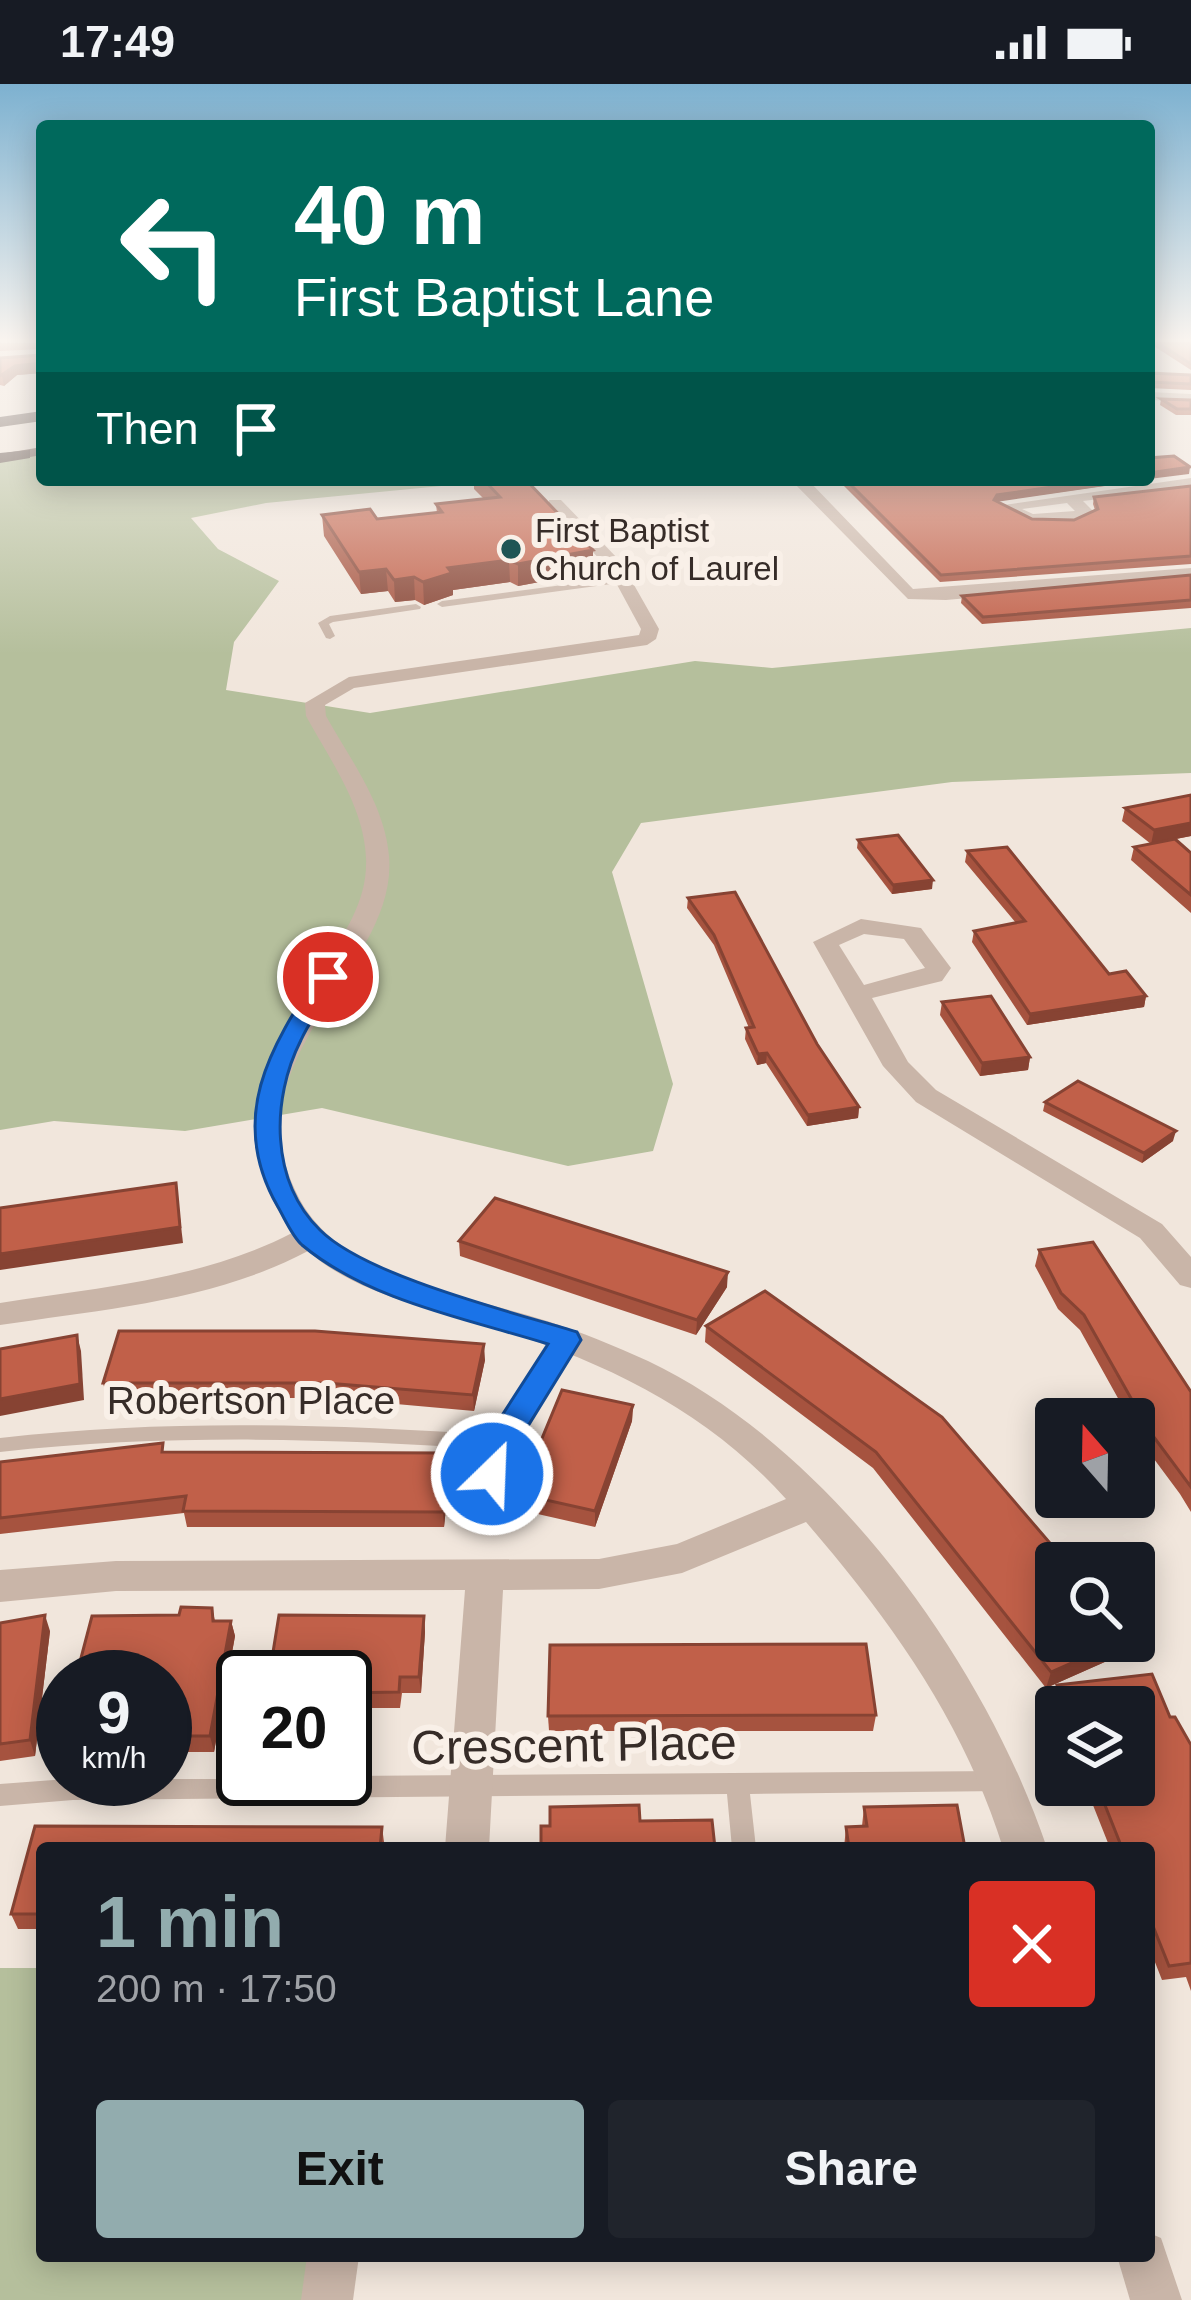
<!DOCTYPE html>
<meta charset="utf-8">
<style>
body{margin:0;font-family:Arial,sans-serif;background:#20242c;color:#f1f3f6;height:100vh;display:flex;flex-direction:column;font-size:45px;white-space:nowrap}
*{box-sizing:border-box;margin:0}
p{font-size:39px;color:#9ea1a6}
.icon{flex:none;width:66px;height:66px;fill:none;stroke:currentColor;stroke-width:2;stroke-linecap:round;stroke-linejoin:round}
.map{position:relative;flex:1;overflow:hidden}
.sheet{position:absolute;left:36px;top:1758px;width:1119px;height:420px;display:flex;flex-direction:column;background:#171b24;border-radius:12px;box-shadow:0 6px 30px #0003}
.sheet>*{flex:none}
.hud{position:absolute;left:36px;top:36px;width:1119px;height:366px;border-radius:12px;box-shadow:0 6px 30px #0003;background:#00695c;color:#fff;overflow:hidden}
.needle{width:78px;rotate:340deg}
.controls{position:absolute;left:1035px;top:1314px;display:grid;gap:24px}
.controls a{display:grid;place-items:center;width:120px;height:120px;border-radius:12px;background:#171b24;box-shadow:0 6px 30px #0003;font-size:60px}
.speed{position:absolute;left:36px;top:1566px;display:flex;gap:24px;font-size:60px;font-weight:700;text-align:center}
.speed>*{display:grid;place-content:center;width:156px;height:156px;border-radius:50%;background:#171b24;box-shadow:0 6px 30px #0003;line-height:1}
.speed small{font-size:30px;font-weight:400}
.speed .limit{border:6px solid #111;border-radius:18px;background:#fff;color:#111}
.pin{position:absolute;display:grid;place-items:center;width:102px;height:102px;color:#fff;margin:-51px;border:6px solid #fff;border-radius:50%;box-shadow:0 3px 12px #0007}
.me{position:absolute;width:132px;margin:-66px;rotate:24deg;stroke-linejoin:round;filter:drop-shadow(0 0 9px #0008)}
.turn{display:flex;align-items:center;gap:42px;height:252px;padding:0 60px;font-size:54px}
.turn .icon{width:156px;height:156px;stroke-width:2.5}
.turn b{display:block;font-size:84px;line-height:102px}
.then{display:flex;align-items:center;height:114px;padding:0 60px;background:#0003;gap:24px;font-size:45px}
.round{display:grid;place-items:center;flex:none;width:126px;height:126px;border-radius:12px;background:#20242c}
.headline{display:flex;align-items:center;justify-content:space-between;height:204px;padding:0 60px}
h1{font-size:72px;font-weight:600;line-height:90px;color:#92acae}
.action{display:flex;gap:24px;margin-top:auto;padding:24px 60px}
.action a{flex:1;height:138px;border-radius:12px;background:#92acae;color:#111;font-size:48px;font-weight:600;line-height:138px;text-align:center}
.action a+a{background:#20242c;color:#f1f3f6}
.status{display:flex;justify-content:space-between;align-items:center;height:84px;padding:0 60px;background:#171b24;direction:ltr}
.status svg{height:33px;fill:currentColor}
.map>svg:first-child{display:block}
.green{fill:#b5bf9c}
.lines{fill:none;stroke-linecap:round;stroke-linejoin:round}
.service{fill:#c9b5a8;fill-rule:evenodd}
.minor{fill:#c9b5a8;fill-rule:evenodd}
.primary{fill:#77625a;fill-rule:evenodd}
.motorway{fill:#56453f;fill-rule:evenodd}
.wall{fill:#a6533f}
.shaded-wall{fill:#874333}
.building{fill:#c16049;stroke:#874333;stroke-width:3}
.route{fill:#1a73e8;stroke:#114b97;stroke-width:3}
.poi-dot{fill:#1f5555;stroke:#f9f0e8;stroke-width:4.5}
.labels{text-anchor:middle;dominant-baseline:central;stroke-width:12;stroke-linejoin:round;paint-order:stroke}
.far-poi-label{font-size:33px;fill:#362c28;stroke:#f9f0e8;text-anchor:start}
.street-label{font-size:39px;fill:#362c28;stroke:#f9f0e8}
.near-street-label{font-size:48px;fill:#362c28;stroke:#f9f0e8}
</style>
<div class="status"><b>17:49</b><svg viewBox="0 0 49 12"><path d="M0 12V9h3v3zM5 12V6h3v6zM10 12V3h3v9zM15 12V0h3v12zM26 1h20v11H26zM47 4h2v5h-2z"/></svg></div>
<div class="map">
<svg width="1191" height="2216" viewBox="0 0 1191 2216">
<rect width="100%" height="100%" fill="#f1e6dc"/>
<!-- green -->
<g class="green">
<polygon points="42,367 42,396 503,396 266,419 191,434 218,465 279,497 234,558 226,606 370,629 695,577 772,584 1191,544 1191,689 952,698 641,739 612,788 673,1000 653,1067 568,1082 322,1024 185,1047 54,1037 0,1046 0,374"/>
<polygon points="0,1884 42,1884 42,2172 333,2172 327,2216 0,2216"/>
</g>
<g class="lines">
<!-- service -->
<g class="service">
<polygon points="623,493 628,496 626,498 442,523 437,520 442,517"/>
<polygon points="416,520 421,523 420,525 333,538 329,540 335,552 330,555 326,554 318,539 330,532"/>
<path d="M566 1249 572 1250 575 1255 510 1360 493 1420 490 1426 483 1428 476 1426 473 1420 489 1365C326 1354 163 1350 0 1368V1354C166 1335 330 1340 496 1351L560 1250Z"/>
<polygon points="1001,1687 1009,1690 1013,1697 1009,1704 1001,1707 750,1710 756,1764 732,1764 727,1710 73,1716 0,1722 0,1700 67,1695 345,1695 345,1692"/>
</g>
<!-- minor -->
<g class="minor">
<polygon points="1149,308 1191,310 1191,318 1149,316"/>
<path d="M1191 394V404L1083 417 1094 428C1071 450 1020 440 997 422ZM1067 419 1075 427 1033 430 1022 425Z"/>
<polygon points="791,396 808,396 913,505 1191,484 1191,494 946,516 908,515"/>
<path d="M549 416H561L621 478 659 545 656 555 647 561 354 604 325 621 326 632C350 675 385 721 389 772 399 886 223 973 300 1116 344 1196 467 1211 547 1237 581 1248 615 1262 648 1277 829 1363 984 1577 1047 1764H1003C963 1637 892 1538 806 1438L682 1489 599 1505 503 1506 489 1764H445L465 1506 116 1507 0 1518V1486L116 1477 599 1475 677 1460 786 1415C708 1328 606 1278 495 1244 434 1225 357 1211 308 1167 214 1217 104 1225 0 1241V1219C99 1203 202 1196 292 1149 223 1046 260 976 323 882 345 849 368 816 366 774 364 722 330 676 306 632L305 619 349 593 639 551 641 545 608 484 549 422Z"/>
<path d="M861 835 921 844 951 884 942 897 872 914 908 978 936 1006 1162 1140 1191 1173V1204L1180 1201 1140 1154 916 1018 883 982 813 858ZM864 850 904 855 925 884 864 901 839 861Z"/>
<polygon points="1149,2149 1161,2154 1182,2216 1130,2216 1117,2172 1149,2172"/>
<polygon points="307,2172 359,2172 353,2216 301,2216"/>
</g>
<!-- primary -->
<polygon class="primary" points="42,363 42,371 0,378 0,370"/>
<!-- motorway -->
<g class="motorway">
<polygon points="42,327 42,337 0,343 0,333"/>
<polygon points="30,366 30,374 0,379 0,369"/>
</g>
</g>
<!-- wall -->
<g class="wall">
<polygon points="0,259 42,259 42,289 17,291 4,302 0,301 0,274 41,271 42,265 0,267"/>
<polygon points="1149,259 1191,259 1191,286"/>
<polygon points="1149,289 1191,291 1191,306 1149,304"/>
<polygon points="1161,315 1191,316 1191,331 1176,331 1160,321"/>
<polygon points="474,396 526,396 593,466 593,488 518,502 510,498 453,506 453,511 424,521 415,516 395,518 388,507 361,510 324,452 322,431 377,435 437,429 436,420 484,415 474,405"/>
<polygon points="838,396 1146,396 997,417 1032,435 1074,436 1095,426 1093,420 1094,413 1191,402 1191,480 940,498"/>
<polygon points="1191,491 1191,524 982,540 961,519 962,512"/>
<polygon points="1191,711 1191,752 1165,757 1191,769 1191,829 1131,776 1134,763 1151,760 1122,737 1125,724"/>
<polygon points="858,756 932,805 892,810 857,764"/>
<polygon points="967,767 1109,890 1146,912 1144,923 1027,941 972,858 974,847 1016,839 965,778"/>
<polygon points="688,814 817,960 859,1023 858,1034 807,1042 766,979 757,981 745,955 746,944 749,944 714,861 687,824"/>
<polygon points="942,918 1030,973 1028,986 980,992 940,931"/>
<polygon points="1045,1018 1173,1057 1142,1079 1043,1027"/>
<polygon points="459,1157 727,1203 696,1251 460,1172"/>
<polygon points="1039,1166 1191,1308 1191,1428 1180,1410 1134,1348 1134,1335 1124,1335 1122,1333 1124,1325 1080,1246 1058,1225 1035,1182"/>
<polygon points="765,1207 1056,1557 1129,1557 1125,1569 1046,1604 873,1384 705,1258 706,1242"/>
<polygon points="485,1276 474,1327 329,1314 107,1314 103,1299"/>
<polygon points="633,1321 632,1337 595,1443 520,1426 519,1410"/>
<polygon points="165,1368 450,1385 444,1443 187,1443 184,1429 0,1450 0,1378"/>
<polygon points="212,1524 215,1537 231,1537 235,1552 214,1668 165,1668 165,1593 179,1531"/>
<polygon points="424,1532 425,1548 421,1609 402,1609 400,1624 345,1624 345,1593"/>
<polygon points="0,1539 50,1547 35,1672 0,1677"/>
<polygon points="1152,1590 1170,1633 1175,1633 1191,1661 1191,1907 1186,1893 1162,1896 1149,1863 1149,1764 1110,1764 1085,1701 1134,1701 1134,1623 1056,1623 1056,1626 1052,1617 1057,1601"/>
<polygon points="876,1631 873,1647 549,1647 548,1632"/>
<polygon points="864,1723 965,1764 844,1764 846,1743 862,1742"/>
<polygon points="35,1742 382,1743 384,1758 384,1764 42,1764 42,1845 18,1845 11,1830"/>
</g>
<!-- shaded-wall -->
<g class="shaded-wall">
<polygon points="42,279 42,289 17,291 4,302 2,292 15,282"/>
<polygon points="1190,383 1189,390 1149,395 1149,389"/>
<polygon points="1100,396 1146,396 996,418 994,416 997,411"/>
<polygon points="593,466 593,488 518,502 518,480"/>
<polygon points="509,476 510,498 453,506 453,511 424,521 423,498 448,484"/>
<polygon points="386,485 388,507 361,510 359,488"/>
<polygon points="414,493 415,516 395,518 394,496"/>
<polygon points="1191,739 1191,752 1151,760 1154,746"/>
<polygon points="933,796 932,805 892,810 893,801"/>
<polygon points="1146,912 1144,923 1027,941 1030,930"/>
<polygon points="767,969 766,979 757,981 758,970"/>
<polygon points="1030,973 1028,986 980,992 982,979"/>
<polygon points="859,1023 858,1034 807,1042 808,1031"/>
<polygon points="1176,1047 1173,1057 1142,1079 1144,1069"/>
<polygon points="176,1099 183,1159 0,1186 0,1170"/>
<polygon points="728,1188 727,1203 696,1251 697,1236"/>
<polygon points="77,1251 81,1267 84,1316 0,1332 0,1315"/>
<polygon points="484,1260 485,1276 474,1327 473,1311"/>
<polygon points="633,1321 632,1337 595,1443 595,1427"/>
<polygon points="448,1369 450,1385 444,1443 443,1428"/>
<polygon points="45,1531 50,1547 35,1672 30,1656"/>
<polygon points="424,1532 425,1548 421,1609 419,1593"/>
<polygon points="231,1537 235,1552 214,1668 210,1652"/>
<polygon points="1121,1557 1129,1557 1125,1569 1046,1604 1051,1588"/>
</g>
<!-- building -->
<g class="building">
<polygon points="1158,259 1191,259 1191,280"/>
<polygon points="42,263 42,279 15,282 0,292 0,274 41,271"/>
<polygon points="1149,289 1191,291 1191,300 1150,298 1149,300"/>
<polygon points="1161,315 1191,316 1191,325 1177,325"/>
<polygon points="1174,372 1190,383 1149,389 1149,374"/>
<polygon points="484,396 526,396 593,466 518,480 509,476 448,484 452,489 423,498 414,493 394,496 386,485 359,488 322,431 370,425 377,435 442,428 436,420 500,413"/>
<polygon points="846,396 1100,396 997,411 994,416 1032,435 1074,436 1098,425 1094,413 1191,402 1191,472 941,491"/>
<polygon points="1191,491 1191,516 983,533 962,512"/>
<polygon points="1191,711 1191,739 1154,746 1125,724"/>
<polygon points="898,751 933,796 893,801 858,756"/>
<polygon points="1175,755 1191,769 1191,811 1134,763"/>
<polygon points="1007,763 1109,890 1126,887 1146,912 1030,930 974,847 1025,837 967,767"/>
<polygon points="735,808 817,960 859,1023 808,1031 767,969 758,970 746,944 754,943 714,851 688,814"/>
<polygon points="991,912 1030,973 982,979 942,918"/>
<polygon points="1078,997 1176,1047 1144,1069 1045,1018"/>
<polygon points="176,1099 180,1143 0,1170 0,1124"/>
<polygon points="495,1114 728,1188 697,1236 459,1157"/>
<polygon points="1093,1158 1191,1308 1191,1403 1127,1317 1132,1316 1084,1231 1061,1209 1039,1166"/>
<polygon points="765,1207 942,1333 1067,1479 1056,1479 1056,1557 1121,1557 1051,1588 876,1368 706,1242"/>
<polygon points="119,1247 315,1247 484,1260 473,1311 326,1299 103,1299"/>
<polygon points="77,1251 80,1300 0,1315 0,1265"/>
<polygon points="562,1306 633,1321 595,1427 519,1410"/>
<polygon points="163,1359 162,1368 448,1369 443,1428 183,1427 186,1412 0,1434 0,1378"/>
<polygon points="181,1523 212,1524 213,1537 231,1537 210,1652 165,1652 165,1593 76,1593 92,1532 179,1531"/>
<polygon points="45,1531 30,1656 0,1660 0,1539"/>
<polygon points="279,1531 424,1532 419,1593 400,1593 399,1608 345,1609 345,1593 269,1593"/>
<polygon points="866,1560 876,1631 548,1632 550,1561"/>
<polygon points="1152,1590 1170,1633 1175,1633 1191,1661 1191,1879 1169,1882 1149,1832 1149,1764 1122,1764 1097,1701 1134,1701 1134,1623 1066,1623 1057,1601"/>
<polygon points="639,1721 640,1737 712,1736 715,1764 541,1764 541,1742 550,1742 550,1723"/>
<polygon points="957,1721 965,1764 849,1764 846,1743 867,1742 864,1723"/>
<polygon points="35,1742 382,1743 380,1764 42,1764 42,1830 11,1830"/>
</g>
<!-- sky -->
<linearGradient id="sky" x2="0" y2="1"><stop stop-color="#7db1d0"/><stop offset="0.45" stop-color="#f9f4ef"/><stop offset="1" stop-color="#f9f4ef" stop-opacity="0"/></linearGradient>
<rect width="1191" height="570" fill="url(#sky)"/>
<!-- route -->
<path class="route" d="M320 888 340 893C327 914 311 934 301 956 271 1015 270 1097 320 1146 366 1192 512 1228 577 1248L581 1256 517 1360 504 1398H480L476 1390 490 1350 548 1260C468 1235 369 1217 302 1161 292 1152 285 1135 278 1123 227 1035 269 964 320 888Z"/>
<!-- markers -->
<circle class="poi-dot" cx="511" cy="465" r="12"/>
<g class="labels">
<!-- far-poi labels -->
<g class="far-poi-label">
<text x="535" y="446">First Baptist<tspan x="535" dy="38">Church of Laurel</tspan></text>
</g>
<!-- street labels -->
<g class="street-label">
<text x="251" y="1316">Robertson Place</text>
</g>
<!-- near-street labels -->
<g class="near-street-label">
<text transform="translate(574 1661) rotate(-1)">Crescent Place</text>
</g>
</g>
</svg>
<div class="controls">
<a><svg class="needle" viewBox="-14 -14 28 28"><path d="M0-13l5 13h-10z" fill="#e53935"/><path d="M0 13l5-13h-10z" fill="#9ea1a6"/></svg></a>
<a><svg class="icon" aria-label="search" viewBox="0 0 24 24"><circle cx="10" cy="10" r="6"/><path d="M15 15l6 6"/></svg></a>
<a><svg class="icon" aria-label="layers" viewBox="0 0 24 24"><path d="M12 4l9 5-9 5-9-5zM3 14l9 5 9-5"/></svg></a>
</div>
<div class="speed"><div>9<small>km/h</small></div><div class="limit">20</div></div>
<div class="pin" style="left:328px;top:893px;background:#d93025"><svg class="icon" aria-label="arrive" viewBox="0 0 24 24"><path d="M6 21V4h12l-3 4 3 4H6"/></svg></div>
<svg class="me" style="left:492px;top:1390px" viewBox="-20 -20 40 40"><circle r="17" fill="#1a73e8" stroke="#fff" stroke-width="3"/><path d="M0-11L8 9 0 5-8 9z" fill="#fff"/></svg>
<div class="hud">
<div class="turn"><svg class="icon" aria-label="left" viewBox="0 0 24 24"><path d="M17 20v-9H6M10 6l-5 5 5 5"/></svg><div><b>40 m</b>First Baptist Lane</div></div>
<div class="then">Then<svg class="icon" aria-label="arrive" viewBox="0 0 24 24"><path d="M6 21V4h12l-3 4 3 4H6"/></svg></div>
</div>
<section class="sheet">
<div class="headline"><div><h1>1 min</h1><p>200 m · 17:50</p></div><a class="round" style="background:#d93025;color:#fff"><svg class="icon" aria-label="close" viewBox="0 0 24 24"><path d="M6 6l12 12M18 6L6 18"/></svg></a></div>
<div class="action"><a>Exit</a><a>Share</a></div>
</section>
</div>
